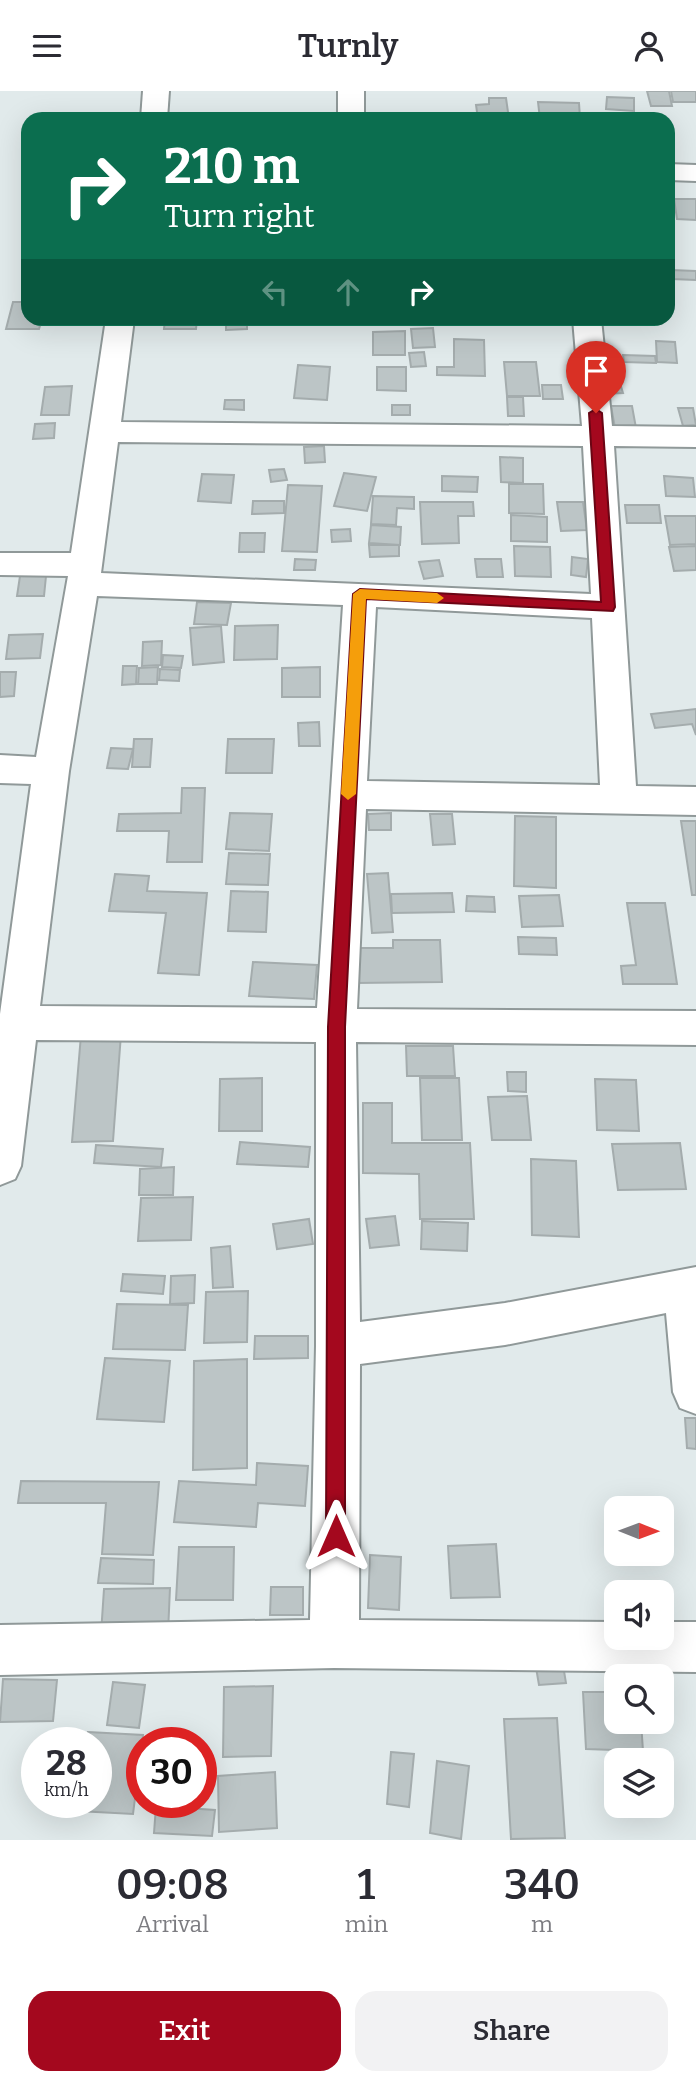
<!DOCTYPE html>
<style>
body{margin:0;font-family:Bitter,serif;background:#f2f2f3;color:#2b2b33;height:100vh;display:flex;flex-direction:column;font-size:26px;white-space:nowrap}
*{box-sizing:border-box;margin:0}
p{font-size:23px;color:#7c7c81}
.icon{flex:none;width:38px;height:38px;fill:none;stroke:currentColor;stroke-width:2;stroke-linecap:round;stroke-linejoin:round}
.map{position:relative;height:1749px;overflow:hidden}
.side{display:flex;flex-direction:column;background:#fff;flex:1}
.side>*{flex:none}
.hud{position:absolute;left:21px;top:21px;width:654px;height:214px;border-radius:21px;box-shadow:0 7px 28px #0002;background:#0b6e4f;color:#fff;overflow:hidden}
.needle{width:46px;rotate:91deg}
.fabs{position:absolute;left:604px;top:1405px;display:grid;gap:14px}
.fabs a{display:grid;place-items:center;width:70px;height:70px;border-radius:14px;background:#fff;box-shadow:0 7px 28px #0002;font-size:35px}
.speed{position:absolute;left:21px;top:1636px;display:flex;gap:14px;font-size:35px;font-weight:700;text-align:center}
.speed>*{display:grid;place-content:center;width:91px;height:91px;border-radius:50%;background:#fff;box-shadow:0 7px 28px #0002;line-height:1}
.speed small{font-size:18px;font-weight:400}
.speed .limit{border:10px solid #d22;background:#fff;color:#111}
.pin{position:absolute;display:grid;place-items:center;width:60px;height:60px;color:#fff;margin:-72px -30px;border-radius:50% 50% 50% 0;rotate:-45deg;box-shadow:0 0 7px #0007}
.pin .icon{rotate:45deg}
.me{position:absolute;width:77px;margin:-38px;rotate:0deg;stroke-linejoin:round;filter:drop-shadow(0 0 5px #0008)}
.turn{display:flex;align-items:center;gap:24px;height:147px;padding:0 28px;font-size:32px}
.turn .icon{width:91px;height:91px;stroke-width:2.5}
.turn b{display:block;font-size:49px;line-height:60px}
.lanes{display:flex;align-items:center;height:66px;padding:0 28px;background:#0003;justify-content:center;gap:35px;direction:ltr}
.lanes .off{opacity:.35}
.eta{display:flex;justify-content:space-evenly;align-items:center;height:119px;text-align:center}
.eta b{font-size:42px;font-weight:600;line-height:49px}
.action{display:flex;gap:14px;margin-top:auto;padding:14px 28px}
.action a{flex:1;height:80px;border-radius:21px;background:#a4081e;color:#fff;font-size:28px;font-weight:600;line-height:80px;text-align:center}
.action a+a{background:#f2f2f3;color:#2b2b33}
header{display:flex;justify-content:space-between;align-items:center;height:91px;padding:0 28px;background:#fff;font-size:32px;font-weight:600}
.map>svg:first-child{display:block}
.building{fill:#bcc5c6;stroke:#a4acad;stroke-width:2}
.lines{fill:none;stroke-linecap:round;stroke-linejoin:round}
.minor-casing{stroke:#909999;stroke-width:4}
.minor{fill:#fff;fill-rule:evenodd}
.route{fill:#a4081e;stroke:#6b0514;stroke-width:2}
.slow{fill:#f59e0b}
</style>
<header><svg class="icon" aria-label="menu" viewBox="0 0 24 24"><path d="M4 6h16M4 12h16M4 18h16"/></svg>Turnly<svg class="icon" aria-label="person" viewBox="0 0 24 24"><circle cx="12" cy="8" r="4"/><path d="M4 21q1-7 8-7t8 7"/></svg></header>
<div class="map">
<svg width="696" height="1749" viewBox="0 0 696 1749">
<rect width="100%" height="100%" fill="#e1eaeb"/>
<!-- building -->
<g class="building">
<polygon points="647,0 669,0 672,15 651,15"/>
<polygon points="671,0 696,0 696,11 673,11"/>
<polygon points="607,6 634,7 634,20 606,18"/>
<polygon points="489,7 506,7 509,28 478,28 476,14 489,13"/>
<polygon points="538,11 579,12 580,28 540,28"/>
<polygon points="674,108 696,108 696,129 677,128"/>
<polygon points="671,179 696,180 696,189 672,188"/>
<polygon points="13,211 28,211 28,228 42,228 39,238 6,238"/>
<polygon points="165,228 197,228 196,238 164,238"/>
<polygon points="226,228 247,228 247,238 226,239"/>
<polygon points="433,237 435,256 413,257 411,238"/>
<polygon points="405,240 405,264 373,264 373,241"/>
<polygon points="454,248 484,249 485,285 437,284 437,276 454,276"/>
<polygon points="656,250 675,251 677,272 657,271"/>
<polygon points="424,261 426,275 411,276 409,262"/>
<polygon points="623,264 655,265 656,272 624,271"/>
<polygon points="504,271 536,271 540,305 507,305"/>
<polygon points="298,274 330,276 327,309 294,307"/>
<polygon points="377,276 406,276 406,300 377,299"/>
<polygon points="620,292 623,302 601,303 599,294"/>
<polygon points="542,294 561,294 563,308 543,308"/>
<polygon points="72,295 69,324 41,324 45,296"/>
<polygon points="507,306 523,306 524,325 508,325"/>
<polygon points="225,309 244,309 244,319 224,318"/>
<rect x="392" y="314" width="18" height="10"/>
<polygon points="611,315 632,315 636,337 615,337"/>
<polygon points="678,317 693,317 696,334 683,335"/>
<polygon points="55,332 54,347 33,348 35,333"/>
<polygon points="324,355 325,371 305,372 304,356"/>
<polygon points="500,366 523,367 523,392 501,391"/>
<polygon points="284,378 287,389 271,391 269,379"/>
<polygon points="344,382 376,386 367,420 334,415"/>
<polygon points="202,383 234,384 231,412 198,410"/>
<polygon points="442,385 478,386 477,401 442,400"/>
<polygon points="664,385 693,387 695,406 666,405"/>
<polygon points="509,393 543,393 544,423 509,422"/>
<polygon points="288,394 322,395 317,461 282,460"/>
<polygon points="373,405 414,406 414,418 397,417 396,434 371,433"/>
<polygon points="253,410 284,410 284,422 252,423"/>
<polygon points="420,411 473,411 474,425 458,425 459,452 422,453"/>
<polygon points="557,411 583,411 587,439 561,440"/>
<polygon points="625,414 659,414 661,432 627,432"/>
<polygon points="511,424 547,426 547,451 511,450"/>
<polygon points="665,425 696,425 696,453 670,454"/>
<polygon points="371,434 401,436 400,454 369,452"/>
<polygon points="350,438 351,450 332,451 331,439"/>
<polygon points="240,442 265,442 264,461 239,461"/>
<polygon points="369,454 399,454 399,465 370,466"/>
<polygon points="514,455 550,456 551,486 515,485"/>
<polygon points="696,455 696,479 674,480 669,456"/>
<polygon points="572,466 588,468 586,486 571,484"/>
<polygon points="295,468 316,469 315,479 294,479"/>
<polygon points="475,468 501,468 503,486 477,486"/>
<polygon points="439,469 443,485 424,488 419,471"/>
<polygon points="20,485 46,485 44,505 17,505"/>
<polygon points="197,511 231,512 227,534 194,533"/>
<polygon points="278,534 277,568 234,569 235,535"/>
<polygon points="221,535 224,571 193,574 190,537"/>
<polygon points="43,543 40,567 6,568 9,544"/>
<polygon points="162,550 161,574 142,575 143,551"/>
<polygon points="163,564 183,565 181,577 162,576"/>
<polygon points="123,575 137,575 136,593 122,594"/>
<polygon points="158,576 157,593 138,593 139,577"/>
<polygon points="320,576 320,606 282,606 282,577"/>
<polygon points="160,578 180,579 179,590 159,589"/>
<polygon points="0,581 16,581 14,605 0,606"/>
<polygon points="696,618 696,644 692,633 655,637 651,623"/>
<polygon points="319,631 320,655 299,655 298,632"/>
<polygon points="134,648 152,648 150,676 132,676"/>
<polygon points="228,648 274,648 272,682 226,682"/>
<polygon points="111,657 133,658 128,678 107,677"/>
<polygon points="182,697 205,697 202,771 167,771 169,740 117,740 119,723 181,722"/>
<polygon points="230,722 272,723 269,760 226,758"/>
<polygon points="391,722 391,739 369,739 368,723"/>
<polygon points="430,723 452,723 455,753 433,754"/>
<polygon points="515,725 556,726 556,797 514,795"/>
<polygon points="681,730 696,730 696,804 692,804"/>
<polygon points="229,762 270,763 268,794 226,793"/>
<polygon points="388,782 393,841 372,842 367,783"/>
<polygon points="115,783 149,785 147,800 207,802 199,884 158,882 166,822 109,820"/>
<polygon points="231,800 268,801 266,841 228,840"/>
<polygon points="452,802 454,821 392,822 391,803"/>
<polygon points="559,804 563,835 522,836 519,805"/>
<polygon points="467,805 494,806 495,821 466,820"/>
<polygon points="627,812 665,812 677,893 623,893 621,875 636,874"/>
<polygon points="518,846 556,847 557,864 519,863"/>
<polygon points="393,849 440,849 442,891 356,892 356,857 393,857"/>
<polygon points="253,871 317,874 314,908 249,905"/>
<polygon points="121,943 113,1050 72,1051 81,944"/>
<polygon points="406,955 453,955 455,985 407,985"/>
<polygon points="507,981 526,981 526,1001 508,1000"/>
<polygon points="262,987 262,1040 219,1040 220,988"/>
<polygon points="420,987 459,987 462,1049 422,1049"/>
<polygon points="595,988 636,989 639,1040 597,1039"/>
<polygon points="527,1005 531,1049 492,1049 488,1006"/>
<polygon points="363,1012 392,1012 392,1052 470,1052 474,1128 420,1128 419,1083 363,1082"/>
<polygon points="240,1051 310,1056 308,1076 237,1073"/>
<polygon points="680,1052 686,1098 618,1099 612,1053"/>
<polygon points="96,1054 163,1058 161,1076 94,1072"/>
<polygon points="531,1068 576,1070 579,1146 532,1144"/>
<polygon points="174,1076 173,1104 139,1104 140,1078"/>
<polygon points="193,1106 191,1149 138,1150 141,1107"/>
<polygon points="395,1125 399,1154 370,1157 366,1128"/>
<polygon points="309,1128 313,1153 277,1158 273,1133"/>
<polygon points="422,1130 468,1132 467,1160 421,1158"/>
<polygon points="230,1155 233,1196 213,1197 211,1157"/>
<polygon points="123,1183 165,1185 163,1203 121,1200"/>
<polygon points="195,1184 194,1212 170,1213 171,1185"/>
<polygon points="248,1200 247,1251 204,1252 206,1201"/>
<polygon points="117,1213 188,1214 185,1259 113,1258"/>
<polygon points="255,1245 308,1245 308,1267 254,1268"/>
<polygon points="105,1267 170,1270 164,1331 97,1328"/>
<polygon points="247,1268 247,1377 193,1379 194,1270"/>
<polygon points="685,1327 696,1327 696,1358 687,1357"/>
<polygon points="257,1372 308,1375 305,1415 258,1412 256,1436 174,1431 179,1390 256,1394"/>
<polygon points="21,1390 159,1391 153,1464 102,1463 106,1412 18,1412"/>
<polygon points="496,1453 500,1506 451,1507 448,1455"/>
<polygon points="179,1456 234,1456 233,1509 176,1509"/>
<polygon points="370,1464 401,1466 399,1519 368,1517"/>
<polygon points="101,1467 154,1469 153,1493 98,1492"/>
<polygon points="271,1496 303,1496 303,1524 270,1524"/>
<polygon points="170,1497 168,1542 101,1543 104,1498"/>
<polygon points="561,1562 566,1592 539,1594 534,1565"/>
<polygon points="3,1588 57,1589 53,1630 0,1631"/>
<polygon points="113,1591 145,1594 139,1637 107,1634"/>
<polygon points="273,1595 271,1665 223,1666 224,1596"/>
<polygon points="583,1601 616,1601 616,1631 641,1631 643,1660 586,1658"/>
<polygon points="557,1627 565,1747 511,1748 504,1628"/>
<polygon points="88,1641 143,1644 133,1723 78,1720 79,1712 96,1712 96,1652 87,1652"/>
<polygon points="391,1661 414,1663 409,1716 387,1713"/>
<polygon points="437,1670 469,1675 461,1748 430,1742"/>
<polygon points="275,1681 277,1737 219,1741 218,1685"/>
<polygon points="156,1715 215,1719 212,1745 154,1742"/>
</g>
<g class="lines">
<!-- minor casing -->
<g class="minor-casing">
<g id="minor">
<polygon points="143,0 169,0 167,28 141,28"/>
<rect x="338" y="0" width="26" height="28"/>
<polygon points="668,73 696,74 696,90 668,89"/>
<path d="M106 228H134L121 331 582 335 573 228H601L612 335 696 336V356L614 355 636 695 696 696V724L366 718 357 918 696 920V954L356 951 360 1231 505 1212 696 1176V1323L680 1317 673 1301 666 1222 505 1254 360 1273 359 1529 616 1531V1547H662V1531H696V1581L334 1577 0 1584V1534L310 1529 316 1255V951L36 949 21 1075 15 1088 0 1094V923L31 693 0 692V664L36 666 68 485 0 484V462H71ZM118 351 583 355 591 503 101 482ZM97 505 343 514 317 917 40 915 69 680ZM376 516 592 527 600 694 367 690Z"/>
</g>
</g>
<!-- minor -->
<use href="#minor" class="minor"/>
</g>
<!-- route -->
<polygon class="route" points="596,318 602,322 615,516 613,520 366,508 345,936 345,1445 343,1452 336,1454 329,1452 326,1445 328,936 353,503 360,498 601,511 589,322"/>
<!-- slow -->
<polygon class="slow" points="360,498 437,502 444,507 437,512 366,508 356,703 348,709 341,703 353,503"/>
</svg>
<div class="fabs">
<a><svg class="needle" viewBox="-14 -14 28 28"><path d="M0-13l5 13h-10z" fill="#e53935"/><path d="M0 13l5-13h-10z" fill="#7c7c81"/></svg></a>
<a><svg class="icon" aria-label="sound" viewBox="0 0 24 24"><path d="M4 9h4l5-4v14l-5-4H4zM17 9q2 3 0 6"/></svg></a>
<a><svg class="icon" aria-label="search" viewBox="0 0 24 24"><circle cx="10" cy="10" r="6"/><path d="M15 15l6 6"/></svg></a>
<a><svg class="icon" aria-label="layers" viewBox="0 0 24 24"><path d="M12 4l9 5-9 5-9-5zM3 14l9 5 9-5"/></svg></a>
</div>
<div class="speed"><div>28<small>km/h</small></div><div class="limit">30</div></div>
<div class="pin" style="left:596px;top:322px;background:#d93025"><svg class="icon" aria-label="arrive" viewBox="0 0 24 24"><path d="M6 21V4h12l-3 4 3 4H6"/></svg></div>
<svg class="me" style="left:336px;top:1445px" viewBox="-20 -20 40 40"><path d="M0-17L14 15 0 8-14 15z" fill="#a4081e" stroke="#fff" stroke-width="4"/></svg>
<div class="hud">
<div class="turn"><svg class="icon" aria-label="right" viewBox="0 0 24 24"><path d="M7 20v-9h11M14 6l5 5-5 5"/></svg><div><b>210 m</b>Turn right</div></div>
<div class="lanes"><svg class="icon off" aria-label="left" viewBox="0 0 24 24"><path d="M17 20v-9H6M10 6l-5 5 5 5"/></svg><svg class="icon off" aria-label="ahead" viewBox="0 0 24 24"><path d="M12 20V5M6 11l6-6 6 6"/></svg><svg class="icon" aria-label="right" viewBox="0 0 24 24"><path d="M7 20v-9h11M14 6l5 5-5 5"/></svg></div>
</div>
</div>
<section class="side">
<div class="eta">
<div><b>09:08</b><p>Arrival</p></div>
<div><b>1</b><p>min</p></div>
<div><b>340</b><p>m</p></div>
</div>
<div class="action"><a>Exit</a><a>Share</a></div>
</section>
